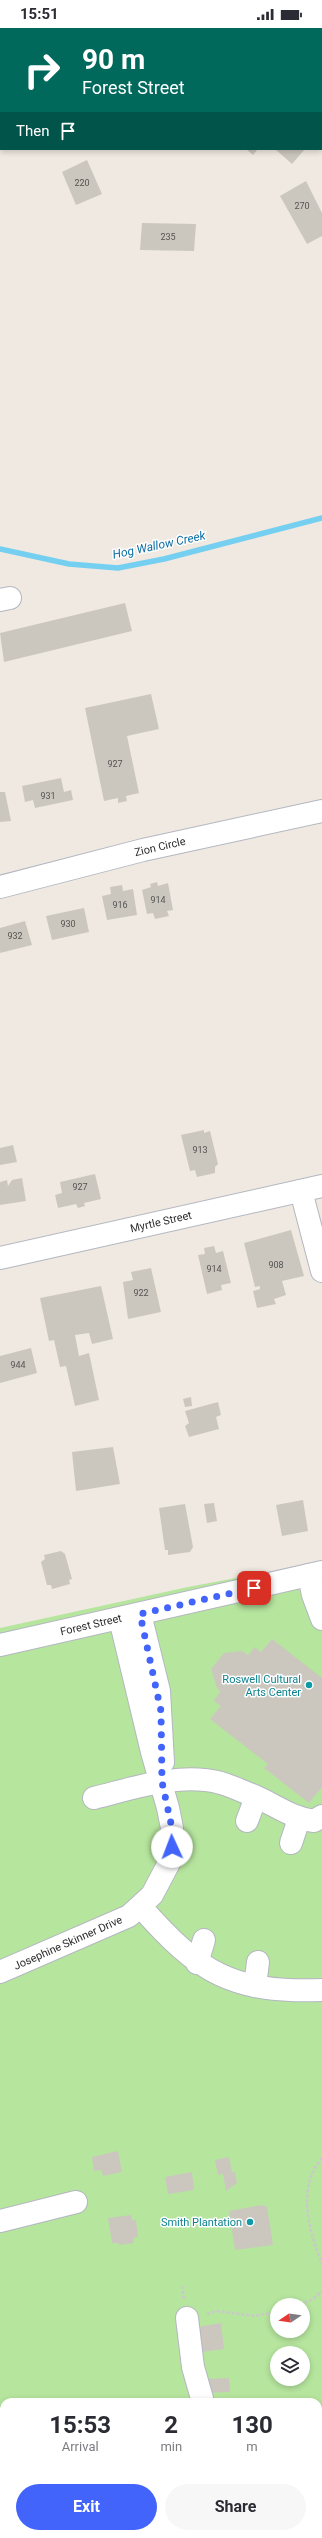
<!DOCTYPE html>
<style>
body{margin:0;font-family:Roboto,sans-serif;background:#f7f7f7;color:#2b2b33;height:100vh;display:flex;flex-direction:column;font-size:15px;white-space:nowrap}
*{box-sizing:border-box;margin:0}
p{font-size:13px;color:#7c7c81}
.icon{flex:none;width:22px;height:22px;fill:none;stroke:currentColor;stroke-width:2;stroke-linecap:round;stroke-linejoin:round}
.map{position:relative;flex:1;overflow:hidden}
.side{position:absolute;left:0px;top:2370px;width:322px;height:140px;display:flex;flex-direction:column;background:#fff;border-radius:12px 12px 0 0;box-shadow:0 2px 6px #0003}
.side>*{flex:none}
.banner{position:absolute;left:0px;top:0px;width:322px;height:122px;box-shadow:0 2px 6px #0003;background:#00695c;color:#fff;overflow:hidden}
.needle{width:26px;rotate:257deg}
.tools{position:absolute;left:270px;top:2270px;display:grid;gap:8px}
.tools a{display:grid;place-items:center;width:40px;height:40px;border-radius:50%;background:#fff;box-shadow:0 2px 6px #0003;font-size:20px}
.pin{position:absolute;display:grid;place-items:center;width:34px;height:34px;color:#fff;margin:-17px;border-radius:8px;box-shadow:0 2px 6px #0006}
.me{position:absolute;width:44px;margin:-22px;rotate:358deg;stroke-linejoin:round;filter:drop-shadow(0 0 3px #0008)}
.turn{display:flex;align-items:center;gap:14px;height:84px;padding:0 16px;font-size:18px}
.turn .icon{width:52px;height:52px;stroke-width:2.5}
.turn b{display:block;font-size:28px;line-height:34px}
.then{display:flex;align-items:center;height:38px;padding:0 16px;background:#0003;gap:8px;font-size:15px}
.eta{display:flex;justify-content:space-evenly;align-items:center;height:68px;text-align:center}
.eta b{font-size:24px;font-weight:700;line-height:28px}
.cta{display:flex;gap:8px;margin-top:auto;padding:8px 16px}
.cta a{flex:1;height:46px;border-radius:24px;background:#4264fb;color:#fff;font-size:16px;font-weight:700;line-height:46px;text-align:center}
.cta a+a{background:#f7f7f7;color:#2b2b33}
.status{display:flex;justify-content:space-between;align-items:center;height:28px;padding:0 20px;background:#fff;direction:ltr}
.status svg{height:11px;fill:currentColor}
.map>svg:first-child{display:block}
.green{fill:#b6e59e;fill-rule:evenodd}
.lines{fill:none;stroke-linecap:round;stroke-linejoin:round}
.stream{stroke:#75cff0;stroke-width:5.5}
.building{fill:#cbc7bf}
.minor-casing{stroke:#b4b7c1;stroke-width:24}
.highway-casing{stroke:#c9c9c9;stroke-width:24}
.path{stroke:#c9c9c9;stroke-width:2.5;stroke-dasharray:3 2;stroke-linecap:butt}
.minor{stroke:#fff;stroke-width:22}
.highway{stroke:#ffa35c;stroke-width:22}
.route{stroke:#4264fb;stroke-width:7;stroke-dasharray:0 12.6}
.culture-dot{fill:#0f9aa8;stroke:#fff;stroke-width:1.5}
.labels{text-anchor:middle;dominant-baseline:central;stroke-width:3;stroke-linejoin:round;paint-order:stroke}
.number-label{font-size:9px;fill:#555452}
.street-label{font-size:11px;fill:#2e2e2e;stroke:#fff}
.culture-label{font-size:11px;fill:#0d838f;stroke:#fff;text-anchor:end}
.water-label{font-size:12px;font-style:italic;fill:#0d6fa3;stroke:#fff}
</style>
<div class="status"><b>15:51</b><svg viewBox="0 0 49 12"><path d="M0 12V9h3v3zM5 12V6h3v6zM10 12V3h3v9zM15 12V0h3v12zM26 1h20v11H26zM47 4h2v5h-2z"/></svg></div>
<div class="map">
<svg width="322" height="2510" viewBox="0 0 322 2510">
<rect width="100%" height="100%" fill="#efe9e1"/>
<!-- green -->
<path class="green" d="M322 1534V2487L318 2469V2374H4V2457L0 2458V1600L188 1559ZM277 2277H303V2303H277ZM277 2325H303V2351H277Z"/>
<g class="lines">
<!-- stream -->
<polyline class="stream" points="0,521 69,536 118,540 164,531 322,490"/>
</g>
<!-- building -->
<g class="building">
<polygon points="246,121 258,121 253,127"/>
<polygon points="275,121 305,121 292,136"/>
<polygon points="87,132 102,166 76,177 62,144"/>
<polygon points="306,153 322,185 322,208 307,216 280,168"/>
<polygon points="142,195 196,196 194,223 140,222"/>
<polygon points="125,575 132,603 4,634 0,605"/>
<polygon points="151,666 159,701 127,708 139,765 126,768 127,773 118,775 118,770 104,773 85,680"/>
<polygon points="61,750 64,764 71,762 73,772 35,780 33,772 25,774 22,758"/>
<polygon points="0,764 5,764 11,793 0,794"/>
<polygon points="157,854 158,858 168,855 173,882 167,883 169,888 155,891 153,885 147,886 142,862 151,859 150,856"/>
<polygon points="122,857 123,863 133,861 137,887 107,892 102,868 111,866 110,859"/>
<polygon points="84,880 89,904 52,912 46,888"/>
<polygon points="25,893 32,917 0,925 0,900"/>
<polygon points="204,1102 204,1105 210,1103 218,1136 215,1139 215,1145 197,1149 195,1142 190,1143 181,1107"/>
<polygon points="13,1117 17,1134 0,1137 0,1120"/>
<polygon points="95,1146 101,1171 84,1175 85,1178 78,1180 76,1176 58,1180 55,1167 62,1165 60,1154"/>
<polygon points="22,1150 26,1173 0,1177 0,1154 7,1152 8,1158 12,1152"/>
<polygon points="291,1202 304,1248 282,1253 286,1267 274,1271 276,1276 257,1280 253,1263 260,1261 260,1258 255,1259 244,1215"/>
<polygon points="214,1218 216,1225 223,1223 231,1255 221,1257 222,1262 207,1266 198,1227 205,1226 204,1220"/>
<polygon points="151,1240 161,1284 128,1291 123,1254 133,1252 131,1244"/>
<polygon points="101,1258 113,1311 92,1316 89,1305 75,1307 79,1328 89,1325 99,1372 75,1378 66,1338 60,1339 54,1312 49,1313 40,1270"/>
<polygon points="31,1320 37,1345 0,1355 0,1328"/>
<polygon points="191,1369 192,1378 185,1379 183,1371"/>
<polygon points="218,1374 221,1387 216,1389 219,1401 189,1409 185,1398 189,1395 185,1383"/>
<polygon points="113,1419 120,1456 76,1463 72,1424"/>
<polygon points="303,1472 308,1503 282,1508 276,1477"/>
<polygon points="214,1475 217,1493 207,1495 204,1476"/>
<polygon points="185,1476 193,1519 190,1524 168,1527 168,1522 165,1522 159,1480"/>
<polygon points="61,1523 65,1526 72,1551 69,1552 70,1556 52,1561 51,1557 47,1557 41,1534 45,1531 44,1527"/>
<polygon points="272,1611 322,1650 322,1759 309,1775 264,1740 268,1736 210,1691 221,1678 214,1673 220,1663 217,1660 211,1641 224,1625 242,1623 248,1627 255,1619 261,1624"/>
<polygon points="118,2123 122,2144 103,2148 101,2142 94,2143 92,2129"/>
<polygon points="229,2129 232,2144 235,2144 237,2155 226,2163 223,2146 218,2147 215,2132"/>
<polygon points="192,2144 194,2162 168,2166 165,2149"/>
<polygon points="262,2177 267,2179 273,2217 235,2222 229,2183"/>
<polygon points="131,2187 132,2192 136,2192 138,2209 133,2210 134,2215 120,2217 118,2215 112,2215 108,2190"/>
<polygon points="221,2295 224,2321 202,2324 198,2299"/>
<polygon points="229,2350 230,2364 207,2365 206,2351"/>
<polygon points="33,2506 67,2506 68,2510 34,2510"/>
<polygon points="166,2506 189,2506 190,2510 167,2510"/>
<polygon points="221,2506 257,2506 258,2510 221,2510"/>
</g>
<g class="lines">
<!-- minor casing -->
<g class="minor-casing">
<g id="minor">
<polyline points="283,0 284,1"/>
<polyline points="266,1 267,0"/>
<polyline points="321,33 322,34"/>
<polyline points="0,572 10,570"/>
<polyline points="0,859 143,822 322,783"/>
<polyline points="301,1163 322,1243"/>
<polyline points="0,1230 322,1158"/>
<polyline points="309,1547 313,1567 322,1591"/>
<polyline points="140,1586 159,1663 163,1734"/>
<polyline points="0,1617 322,1544"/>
<path d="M94 1770C135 1760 179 1744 221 1755 231 1758 242 1763 252 1767 274 1776 291 1790 314 1793L322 1788"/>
<polyline points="247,1793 256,1769"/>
<polyline points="291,1815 299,1791"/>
<path d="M141 1879C199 1945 232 1965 322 1962"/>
<polyline points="197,1935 204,1912"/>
<polyline points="0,1944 129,1888 152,1867 170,1833 172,1800 168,1780 152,1724 120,1591"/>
<polyline points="255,1958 258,1934"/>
<polyline points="0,2193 76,2174"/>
<polyline points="187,2290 193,2339 203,2374"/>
<polyline points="91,2506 92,2510"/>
<polyline points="298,2506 299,2510"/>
</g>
</g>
<!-- highway casing -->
<g class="highway-casing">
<g id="highway">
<polyline points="318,2461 322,2461"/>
<polyline points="0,2464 4,2464"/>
</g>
</g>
<!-- path -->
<g class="path">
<path d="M322 2130C296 2160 309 2203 322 2236"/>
<polyline points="182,2258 184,2271"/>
<polyline points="300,2277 313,2271 322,2263"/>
<polyline points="207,2286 217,2283 254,2288 277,2284"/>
</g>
<!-- minor -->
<use href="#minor" class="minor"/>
<!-- highway -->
<use href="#highway" class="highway"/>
</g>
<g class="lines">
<!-- route -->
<polyline class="route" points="172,1819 172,1800 162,1754 161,1683 140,1586 254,1560"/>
</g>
<!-- markers -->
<g class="culture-dot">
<circle cx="309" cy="1657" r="4"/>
<circle cx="250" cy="2194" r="4"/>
</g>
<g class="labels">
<!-- number labels -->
<g class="number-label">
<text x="82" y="155">220</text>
<text x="302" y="178">270</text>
<text x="168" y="209">235</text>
<text x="115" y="736">927</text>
<text x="48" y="768">931</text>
<text x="158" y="872">914</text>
<text x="120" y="877">916</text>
<text x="68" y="896">930</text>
<text x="15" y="908">932</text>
<text x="200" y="1122">913</text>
<text x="80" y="1159">927</text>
<text x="276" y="1237">908</text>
<text x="214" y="1241">914</text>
<text x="141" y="1265">922</text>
<text x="18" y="1337">944</text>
</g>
<!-- street labels -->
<g class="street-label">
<text transform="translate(160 819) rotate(-13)">Zion Circle</text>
<text transform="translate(161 1194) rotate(-13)">Myrtle Street</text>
<text transform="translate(91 1597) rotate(-13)">Forest Street</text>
<text transform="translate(68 1915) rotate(-24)">Josephine Skinner Drive</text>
</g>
<!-- culture labels -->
<g class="culture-label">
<text x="301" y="1651">Roswell Cultural<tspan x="301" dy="13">Arts Center</tspan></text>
<text x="242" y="2194">Smith Plantation</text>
</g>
<!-- water labels -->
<g class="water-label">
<text transform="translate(159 517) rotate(-12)">Hog Wallow Creek</text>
</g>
</g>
</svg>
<div class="tools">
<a><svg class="needle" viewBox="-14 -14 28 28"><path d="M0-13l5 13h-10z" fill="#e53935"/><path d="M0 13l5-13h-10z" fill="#7c7c81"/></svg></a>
<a><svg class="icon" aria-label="layers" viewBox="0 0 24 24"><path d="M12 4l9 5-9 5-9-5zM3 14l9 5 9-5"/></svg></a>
</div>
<div class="pin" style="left:254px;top:1560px;background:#d93025"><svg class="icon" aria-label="arrive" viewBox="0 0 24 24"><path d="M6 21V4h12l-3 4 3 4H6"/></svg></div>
<svg class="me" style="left:172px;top:1819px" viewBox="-20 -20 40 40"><circle r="19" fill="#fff"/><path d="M0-13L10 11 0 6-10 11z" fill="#4264fb"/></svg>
<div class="banner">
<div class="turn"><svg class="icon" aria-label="right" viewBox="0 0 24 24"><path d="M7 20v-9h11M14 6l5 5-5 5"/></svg><div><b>90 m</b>Forest Street</div></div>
<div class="then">Then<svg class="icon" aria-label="arrive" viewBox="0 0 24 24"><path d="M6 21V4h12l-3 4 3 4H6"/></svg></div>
</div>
<section class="side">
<div class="eta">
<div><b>15:53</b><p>Arrival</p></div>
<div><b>2</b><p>min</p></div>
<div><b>130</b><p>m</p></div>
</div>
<div class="cta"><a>Exit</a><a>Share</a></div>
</section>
</div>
